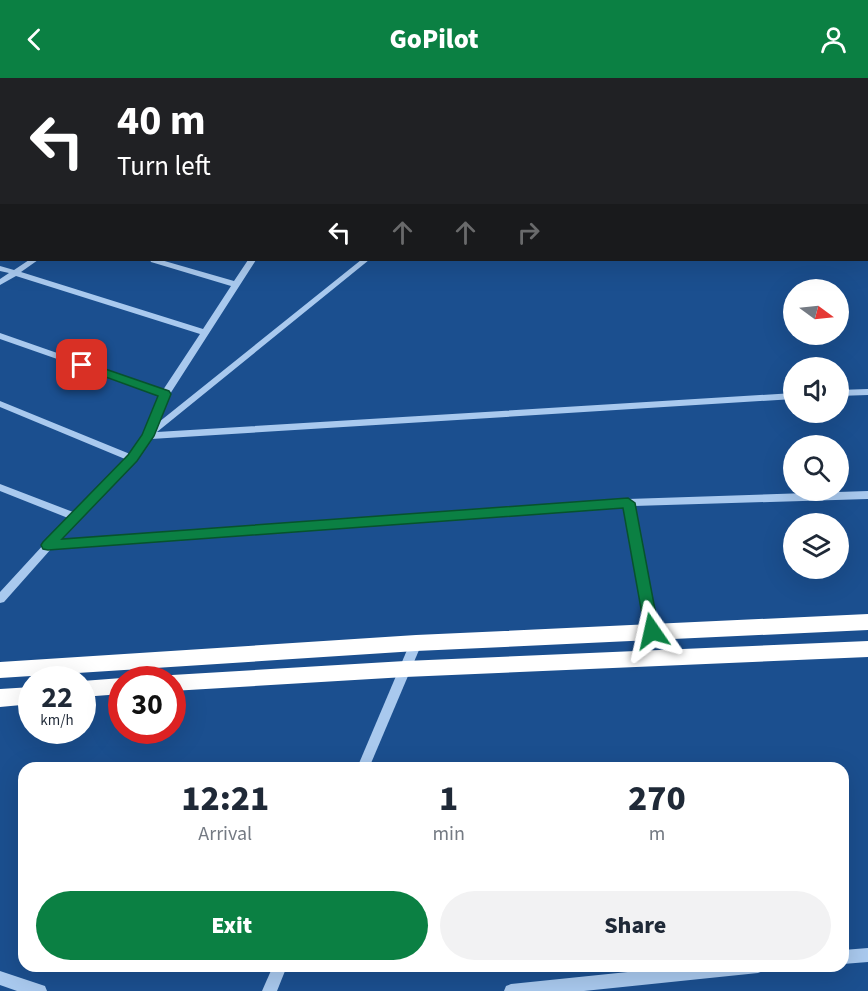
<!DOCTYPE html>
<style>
body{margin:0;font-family:"Source Sans 3",sans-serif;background:#f2f2f3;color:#1f2937;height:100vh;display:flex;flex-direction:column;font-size:22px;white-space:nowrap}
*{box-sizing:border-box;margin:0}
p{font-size:20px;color:#747a83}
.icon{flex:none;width:33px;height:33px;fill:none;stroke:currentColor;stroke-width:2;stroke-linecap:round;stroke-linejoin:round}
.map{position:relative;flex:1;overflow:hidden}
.sheet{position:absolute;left:18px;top:684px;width:831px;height:210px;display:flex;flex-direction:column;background:#fff;border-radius:18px;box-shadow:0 6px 24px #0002}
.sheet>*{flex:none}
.banner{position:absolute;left:0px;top:0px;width:868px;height:183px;box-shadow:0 6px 24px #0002;background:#202124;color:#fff;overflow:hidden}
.needle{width:39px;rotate:105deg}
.tools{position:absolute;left:783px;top:201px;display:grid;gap:12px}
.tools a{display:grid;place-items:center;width:66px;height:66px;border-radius:50%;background:#fff;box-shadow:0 6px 24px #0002;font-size:30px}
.speed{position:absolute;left:18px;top:588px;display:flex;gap:12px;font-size:30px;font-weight:700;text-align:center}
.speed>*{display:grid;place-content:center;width:78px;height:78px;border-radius:50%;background:#fff;box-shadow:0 6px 24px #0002;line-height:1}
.speed small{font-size:15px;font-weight:400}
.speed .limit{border:9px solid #d22;background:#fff;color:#111}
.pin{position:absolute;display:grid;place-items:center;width:51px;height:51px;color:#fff;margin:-26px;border-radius:12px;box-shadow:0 3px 9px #0006}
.me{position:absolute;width:66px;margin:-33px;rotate:349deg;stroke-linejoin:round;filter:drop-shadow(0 0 4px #0008)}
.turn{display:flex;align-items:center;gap:21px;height:126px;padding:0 18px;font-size:27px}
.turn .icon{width:78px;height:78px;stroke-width:2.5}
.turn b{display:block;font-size:42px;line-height:51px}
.lanes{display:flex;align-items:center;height:57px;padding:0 18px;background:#0003;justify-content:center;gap:30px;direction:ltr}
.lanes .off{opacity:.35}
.eta{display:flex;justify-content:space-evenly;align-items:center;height:102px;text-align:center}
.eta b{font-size:36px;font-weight:800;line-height:42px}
.action{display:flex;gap:12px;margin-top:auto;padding:12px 18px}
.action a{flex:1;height:69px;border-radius:36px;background:#0b8043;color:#fff;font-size:24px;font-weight:800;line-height:69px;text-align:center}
.action a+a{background:#f2f2f3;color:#1f2937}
header{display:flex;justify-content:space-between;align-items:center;height:78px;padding:0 18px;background:#0b8043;color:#fff;font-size:27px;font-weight:800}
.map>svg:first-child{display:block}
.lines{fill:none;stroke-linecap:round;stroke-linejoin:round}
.minor{fill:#a9c9ee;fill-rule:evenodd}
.highway{fill:#fff;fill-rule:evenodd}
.route{fill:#0b8043;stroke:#07532c;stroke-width:1.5}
</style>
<header><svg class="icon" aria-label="back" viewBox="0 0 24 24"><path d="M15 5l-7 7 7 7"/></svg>GoPilot<svg class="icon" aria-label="person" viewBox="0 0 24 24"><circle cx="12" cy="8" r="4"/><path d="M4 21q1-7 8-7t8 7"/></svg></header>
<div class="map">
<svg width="868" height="913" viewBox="0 0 868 913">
<rect width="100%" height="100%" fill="#1b4f8f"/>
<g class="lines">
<!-- minor -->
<g class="minor">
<polygon points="0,0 12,2 2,2"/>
<polygon points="70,0 77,0 68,2"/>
<polygon points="169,0 181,2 170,2"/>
<polygon points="287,0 294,0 285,2"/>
<polygon points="389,0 402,2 390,2"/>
<polygon points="440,0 447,0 439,2"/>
<polygon points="2,41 2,46 0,46 0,42"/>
<rect x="0" y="84" width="2" height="4"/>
<rect x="0" y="133" width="2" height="5"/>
<polygon points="29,182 38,182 21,194 203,251 231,208 151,184 150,182 161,182 234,203 248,182 256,182 170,316 159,344 361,182 369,182 157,354 794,315 794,321 151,361 135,382 59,462 628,421 868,413 868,421 634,428 658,553 656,556 648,556 646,553 624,429 51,471 4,524 0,525 0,514 68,440 0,413 0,406 73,434 125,381 0,329 0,323 130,376 143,357 160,317 0,261 0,255 163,312 200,256 16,198 0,207 0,201 9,195 0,193 0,188 14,192"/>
<polygon points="868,311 868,317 838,318 838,312"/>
<polygon points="416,560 420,562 422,565 369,690 357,690 410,565 412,562"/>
<polygon points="868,870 868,884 843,886 843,872"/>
<polygon points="273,888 287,888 277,913 262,913"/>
<polygon points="686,888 765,888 763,893 758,895 584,913 504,913 506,908 511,906"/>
<polygon points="0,893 45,908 47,913 17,913 0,907"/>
</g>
<!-- highway -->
<g class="highway">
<polygon points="868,536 868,552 416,573 0,600 0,584 416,557"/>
<polygon points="868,563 868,579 405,599 172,613 172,602 164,602 172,597 405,583"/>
<polygon points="122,600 128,602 122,602 122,616 82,619 82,603"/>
<polygon points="32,609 32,626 0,629 0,611"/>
</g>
</g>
<!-- route -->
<polygon class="route" points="82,283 169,313 171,316 154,358 137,383 62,461 628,420 635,425 659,553 657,557 647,557 645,553 623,430 48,472 43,471 41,467 43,464 128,377 142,357 158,318 78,289 77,287"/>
</svg>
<div class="tools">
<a><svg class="needle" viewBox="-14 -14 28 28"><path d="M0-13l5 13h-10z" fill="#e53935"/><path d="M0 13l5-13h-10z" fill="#747a83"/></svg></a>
<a><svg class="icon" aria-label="sound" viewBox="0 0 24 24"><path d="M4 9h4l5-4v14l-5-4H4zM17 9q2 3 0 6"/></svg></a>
<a><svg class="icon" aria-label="search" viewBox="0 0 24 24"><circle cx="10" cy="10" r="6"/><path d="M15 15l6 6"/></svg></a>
<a><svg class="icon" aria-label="layers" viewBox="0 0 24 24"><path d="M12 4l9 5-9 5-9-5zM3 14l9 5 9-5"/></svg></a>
</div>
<div class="speed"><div>22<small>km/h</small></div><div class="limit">30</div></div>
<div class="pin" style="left:82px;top:287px;background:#d93025"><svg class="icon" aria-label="arrive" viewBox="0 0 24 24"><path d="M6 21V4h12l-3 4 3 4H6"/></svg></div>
<svg class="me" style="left:652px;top:553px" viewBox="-20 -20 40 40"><path d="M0-17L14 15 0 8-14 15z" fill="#0b8043" stroke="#fff" stroke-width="4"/></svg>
<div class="banner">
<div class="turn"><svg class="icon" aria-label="left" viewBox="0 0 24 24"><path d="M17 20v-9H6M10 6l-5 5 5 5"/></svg><div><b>40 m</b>Turn left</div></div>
<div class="lanes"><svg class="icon" aria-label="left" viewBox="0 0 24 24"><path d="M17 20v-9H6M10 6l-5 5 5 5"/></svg><svg class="icon off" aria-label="ahead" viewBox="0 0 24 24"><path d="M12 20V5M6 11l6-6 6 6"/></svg><svg class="icon off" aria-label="ahead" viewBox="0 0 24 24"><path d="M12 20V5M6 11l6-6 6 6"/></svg><svg class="icon off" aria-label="right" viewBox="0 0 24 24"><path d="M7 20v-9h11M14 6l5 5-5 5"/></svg></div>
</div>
<section class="sheet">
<div class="eta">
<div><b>12:21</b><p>Arrival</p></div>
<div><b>1</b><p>min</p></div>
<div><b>270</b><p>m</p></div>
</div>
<div class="action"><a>Exit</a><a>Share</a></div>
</section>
</div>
